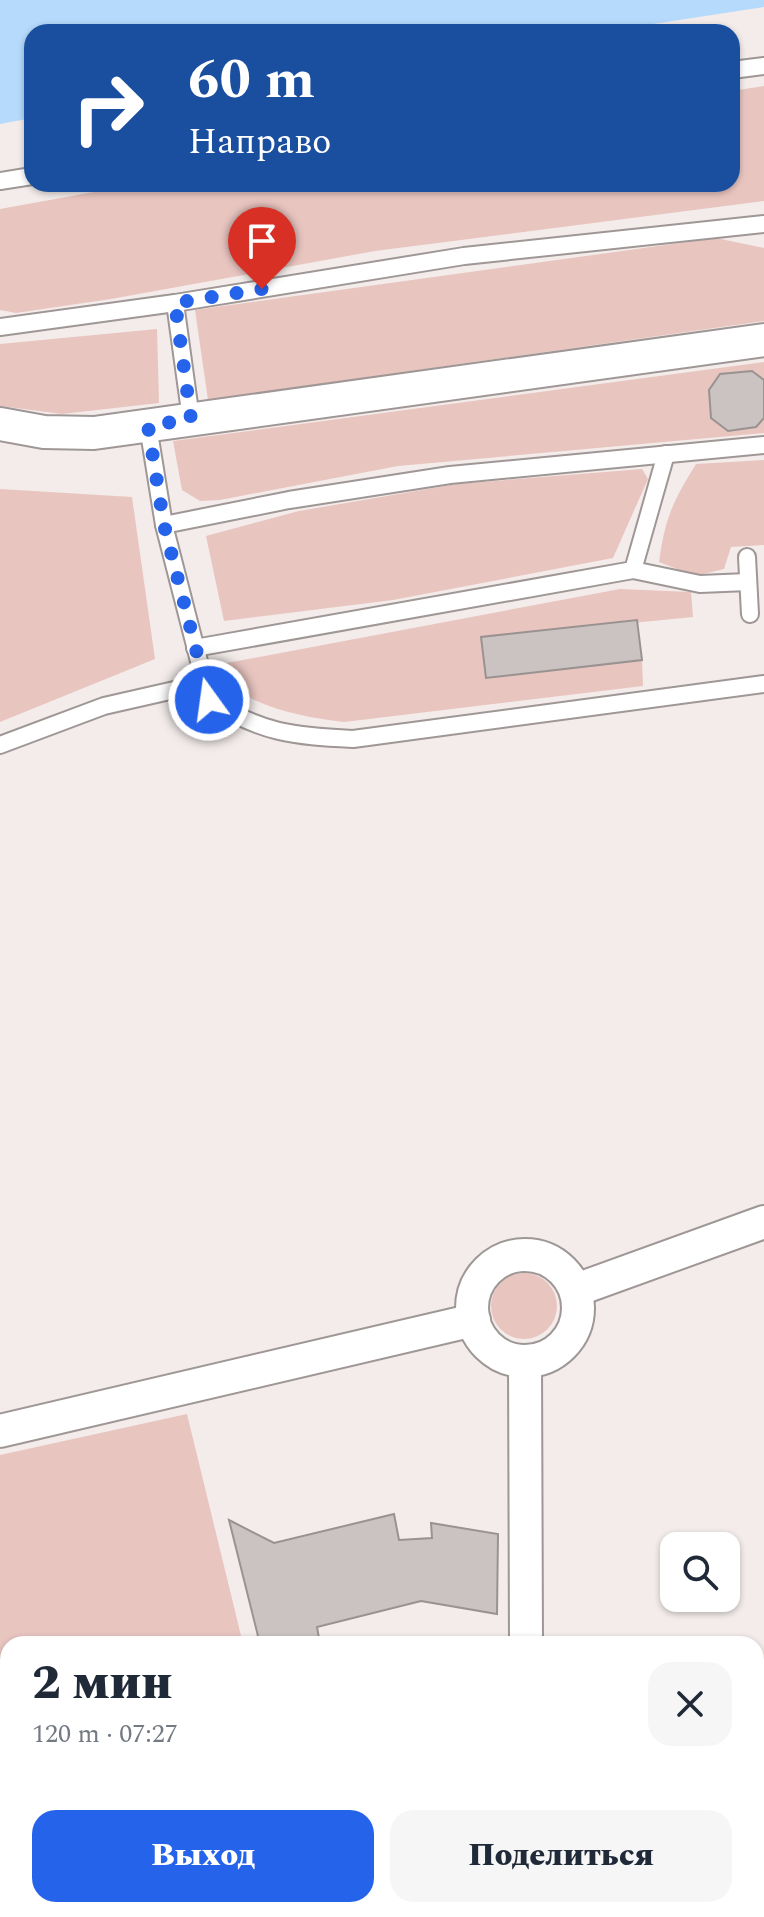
<!DOCTYPE html>
<html lang="ru">
<meta charset="utf-8">
<style>
body{margin:0;font-family:Spectral,serif;background:#f6f6f7;color:#1f2937;height:100vh;display:flex;flex-direction:column;font-size:30px;white-space:nowrap}
*{box-sizing:border-box;margin:0}
p{font-size:26px;color:#747a83}
.icon{flex:none;width:44px;height:44px;fill:none;stroke:currentColor;stroke-width:2;stroke-linecap:round;stroke-linejoin:round}
.map{position:relative;flex:1;overflow:hidden}
.sheet{position:absolute;left:0px;top:1636px;width:764px;height:282px;display:flex;flex-direction:column;background:#fff;border-radius:24px 24px 0 0;box-shadow:0 2px 6px #0004}
.sheet>*{flex:none}
.top-card{position:absolute;left:24px;top:24px;width:716px;height:168px;border-radius:24px;box-shadow:0 2px 6px #0004;background:#1a4fa0;color:#fff;overflow:hidden}
.controls{position:absolute;left:660px;top:1532px;display:grid;gap:16px}
.controls a{display:grid;place-items:center;width:80px;height:80px;border-radius:16px;background:#fff;box-shadow:0 2px 6px #0004;font-size:40px}
.pin{position:absolute;display:grid;place-items:center;width:68px;height:68px;color:#fff;margin:-82px -34px;border-radius:50% 50% 50% 0;rotate:-45deg;box-shadow:0 0 8px #0007}
.pin .icon{rotate:45deg}
.me{position:absolute;width:88px;margin:-44px;rotate:346deg;stroke-linejoin:round;filter:drop-shadow(0 0 6px #0008)}
.turn{display:flex;align-items:center;gap:28px;height:168px;padding:0 32px;font-size:36px}
.turn .icon{width:104px;height:104px;stroke-width:2.5}
.turn b{display:block;font-size:56px;line-height:68px}
.round{display:grid;place-items:center;flex:none;width:84px;height:84px;border-radius:24px;background:#f6f6f7}
.overview{display:flex;align-items:center;justify-content:space-between;height:136px;padding:0 32px}
h1{font-size:48px;font-weight:800;line-height:60px}
.primary-button{display:flex;gap:16px;margin-top:auto;padding:16px 32px}
.primary-button a{flex:1;height:92px;border-radius:24px;background:#2563eb;color:#fff;font-size:32px;font-weight:800;line-height:92px;text-align:center}
.primary-button a+a{background:#f6f6f7;color:#1f2937}
.map>svg:first-child{display:block}
.green{fill:#e9c5c0}
.water{fill:#b5dafb}
.building{fill:#cbc3c2;stroke:#999291;stroke-width:2}
.lines{fill:none;stroke-linecap:round;stroke-linejoin:round}
.lane-casing{stroke:#9e9796;stroke-width:20}
.street-casing{stroke:#9e9796;stroke-width:36}
.lane{stroke:#fff;stroke-width:16}
.street{stroke:#fff;stroke-width:32}
.route{stroke:#2563eb;stroke-width:14;stroke-dasharray:0 25.2}
</style>
<div class="map">
<svg width="764" height="1917" viewBox="0 0 764 1917">
<rect width="100%" height="100%" fill="#f3ecea"/>
<!-- green -->
<g class="green">
<polygon points="764,86 764,201 375,251 111,299 16,313 0,310 0,209 138,184 732,184 732,91"/>
<polygon points="716,238 764,248 764,321 208,400 195,310"/>
<polygon points="157,329 159,403 62,414 0,406 0,344"/>
<polygon points="764,362 764,433 398,466 220,500 200,501 182,490 173,441"/>
<path d="M764 460V545L731 547 724 569 695 576 659 562C665 518 673 501 696 464Z"/>
<polygon points="642,469 648,479 613,558 393,600 224,621 206,536 299,511 457,484"/>
<polygon points="0,489 132,497 155,659 0,722"/>
<path d="M620 589 691 592 693 617 481 638 486 678 642 660 643 686 344 722C302 717 263 709 228 685L227 663Z"/>
<circle cx="524" cy="1306" r="33"/>
<polygon points="187,1414 243,1644 8,1644 8,1756 0,1758 0,1455"/>
</g>
<!-- water -->
<polygon class="water" points="0,0 764,0 764,7 601,32 32,32 32,118 0,124"/>
<!-- building -->
<g class="building">
<polygon points="752,371 764,380 764,418 756,427 728,431 711,418 709,390 720,374"/>
<polygon points="637,620 642,660 486,678 481,637"/>
<polygon points="394,1514 399,1540 432,1538 431,1523 498,1534 497,1614 421,1601 317,1627 320,1644 260,1644 229,1520 274,1543"/>
</g>
<g class="lines">
<!-- lane casing -->
<g class="lane-casing">
<g id="lane">
<polyline points="732,70 764,66"/>
<polyline points="0,181 32,176"/>
<polyline points="175,303 191,419"/>
<polyline points="0,327 175,303 464,256 764,224"/>
<path d="M148 426 164 525 209 700C262 733 292 736 353 739L764 684"/>
<polyline points="164,525 289,500 450,475 764,445"/>
<polyline points="747,557 750,614"/>
<polyline points="633,570 700,584 748,582"/>
<polyline points="195,648 633,570 666,454"/>
<polyline points="0,745 104,706 205,683"/>
</g>
</g>
<!-- street casing -->
<g class="street-casing">
<g id="street">
<polyline points="0,424 44,432 94,433 764,340"/>
<circle cx="525" cy="1308" r="53"/>
<polyline points="576,1290 764,1222"/>
<polyline points="525,1361 526,1644"/>
<polyline points="0,1431 474,1320"/>
<polyline points="521,1917 522,1910"/>
</g>
</g>
<!-- lane -->
<use href="#lane" class="lane"/>
<!-- street -->
<use href="#street" class="street"/>
</g>
<g class="lines">
<!-- route -->
<polyline class="route" points="209,700 164,525 148,426 191,419 175,303 262,289"/>
</g>
</svg>
<div class="controls">
<a><svg class="icon" aria-label="search" viewBox="0 0 24 24"><circle cx="10" cy="10" r="6"/><path d="M15 15l6 6"/></svg></a>
</div>
<div class="pin" style="left:262px;top:289px;background:#d93025"><svg class="icon" aria-label="arrive" viewBox="0 0 24 24"><path d="M6 21V4h12l-3 4 3 4H6"/></svg></div>
<svg class="me" style="left:209px;top:700px" viewBox="-20 -20 40 40"><circle r="17" fill="#2563eb" stroke="#fff" stroke-width="3"/><path d="M0-11L8 9 0 5-8 9z" fill="#fff"/></svg>
<div class="top-card">
<div class="turn"><svg class="icon" aria-label="right" viewBox="0 0 24 24"><path d="M7 20v-9h11M14 6l5 5-5 5"/></svg><div><b>60 m</b>Направо</div></div>
</div>
<section class="sheet">
<div class="overview"><div><h1>2 мин</h1><p>120 m · 07:27</p></div><a class="round"><svg class="icon" aria-label="close" viewBox="0 0 24 24"><path d="M6 6l12 12M18 6L6 18"/></svg></a></div>
<div class="primary-button"><a>Выход</a><a>Поделиться</a></div>
</section>
</div>
